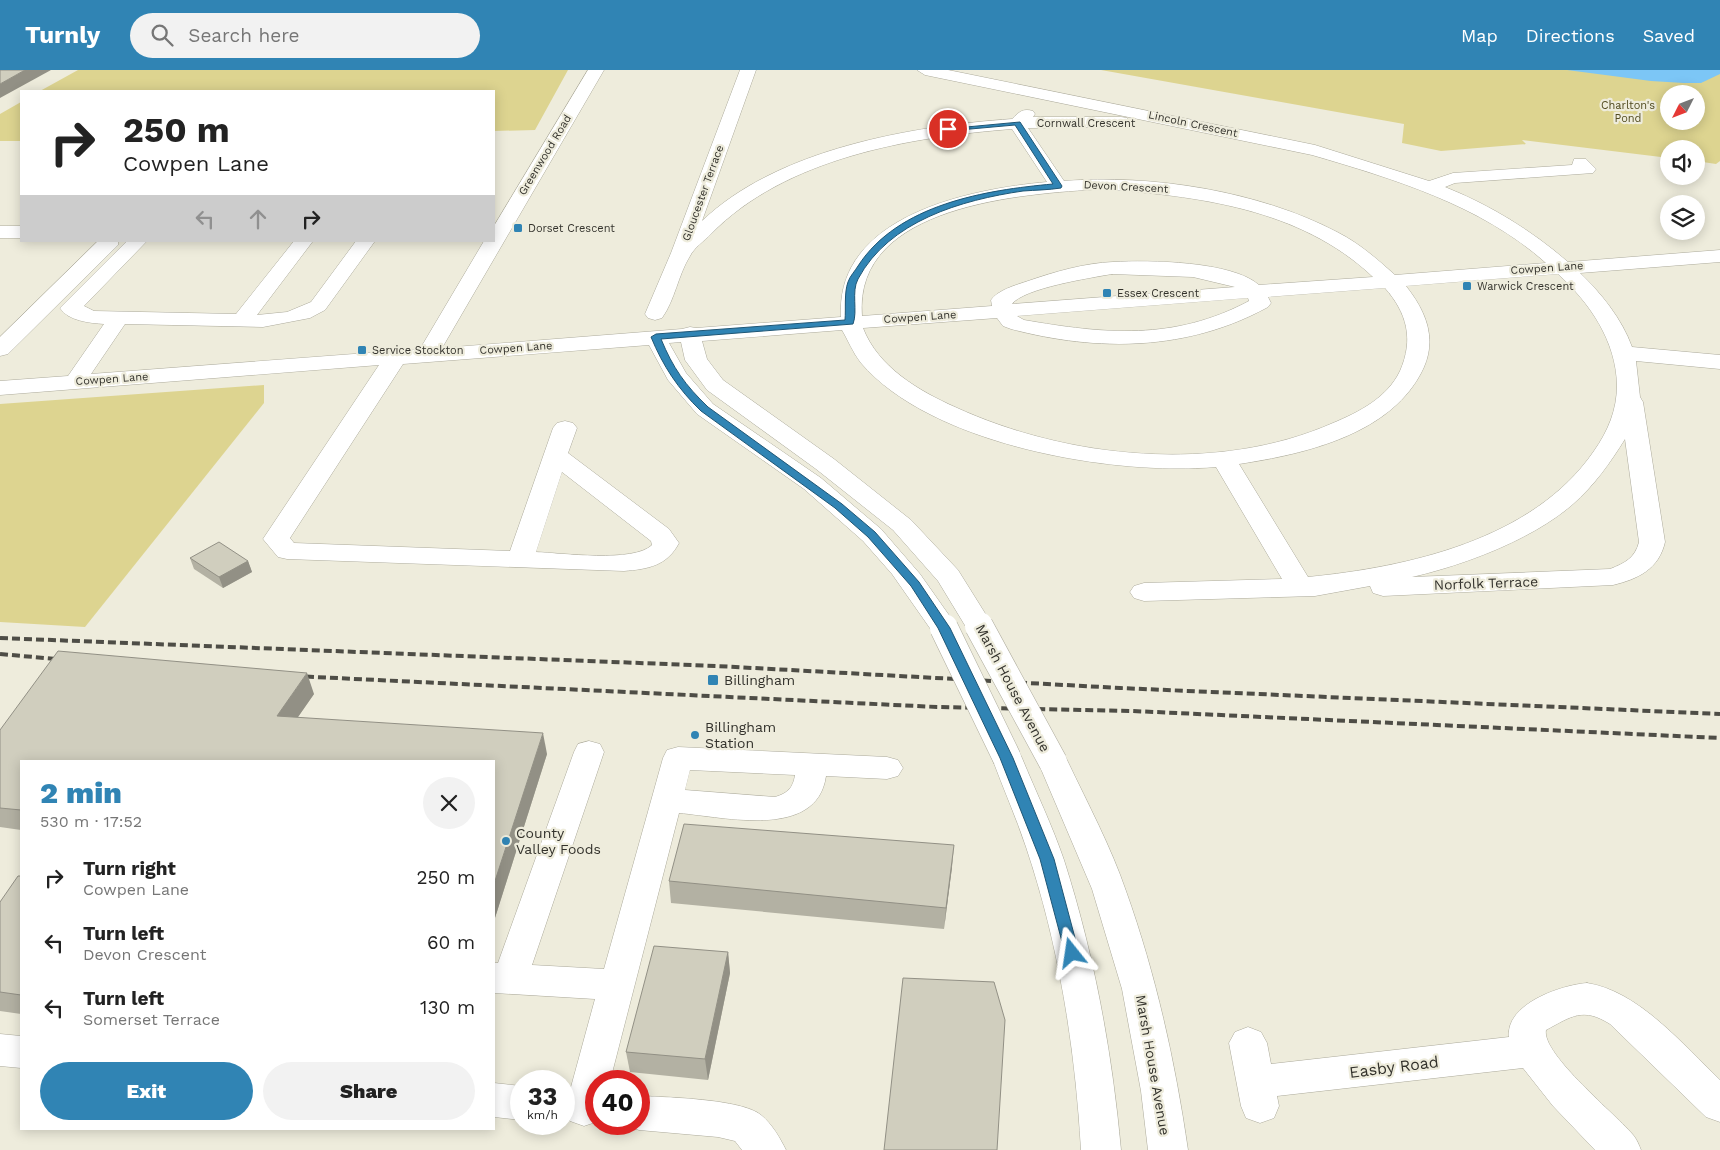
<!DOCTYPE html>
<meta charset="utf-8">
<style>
body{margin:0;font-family:"Work Sans",sans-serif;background:#f2f2f2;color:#222;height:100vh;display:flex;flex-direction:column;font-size:19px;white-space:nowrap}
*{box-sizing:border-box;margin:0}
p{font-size:16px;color:#767676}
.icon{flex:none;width:28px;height:28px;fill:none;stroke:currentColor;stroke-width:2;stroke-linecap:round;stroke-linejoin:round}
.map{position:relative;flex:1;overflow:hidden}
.drawer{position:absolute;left:20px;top:690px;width:475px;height:370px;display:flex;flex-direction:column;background:#fff;border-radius:0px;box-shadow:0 2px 12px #0003}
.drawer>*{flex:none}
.guide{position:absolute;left:20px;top:20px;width:475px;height:152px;border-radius:0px;box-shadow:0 2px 12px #0003;background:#fff;color:#222;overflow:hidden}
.needle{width:32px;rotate:228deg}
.tools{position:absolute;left:1660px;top:15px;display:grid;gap:10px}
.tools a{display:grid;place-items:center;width:45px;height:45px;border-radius:50%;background:#fff;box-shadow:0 2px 12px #0003;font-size:25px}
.speed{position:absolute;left:510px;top:1000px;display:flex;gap:10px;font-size:25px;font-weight:700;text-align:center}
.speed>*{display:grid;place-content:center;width:65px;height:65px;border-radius:50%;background:#fff;box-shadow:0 2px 12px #0003;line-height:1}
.speed small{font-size:12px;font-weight:400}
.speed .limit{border:8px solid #d22;background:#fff;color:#111}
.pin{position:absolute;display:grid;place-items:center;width:42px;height:42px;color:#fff;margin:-21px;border:2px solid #fff;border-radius:50%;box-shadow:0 1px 5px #0007}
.me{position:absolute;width:55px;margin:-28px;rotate:345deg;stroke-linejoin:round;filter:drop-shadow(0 0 4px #0008)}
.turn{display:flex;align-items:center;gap:18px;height:105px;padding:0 20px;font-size:22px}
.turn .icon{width:65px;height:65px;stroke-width:2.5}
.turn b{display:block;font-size:35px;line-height:42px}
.lanes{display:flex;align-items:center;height:48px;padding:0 20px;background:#0003;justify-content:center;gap:25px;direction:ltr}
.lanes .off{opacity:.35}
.round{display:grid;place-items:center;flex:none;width:52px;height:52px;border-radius:26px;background:#f2f2f2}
.overview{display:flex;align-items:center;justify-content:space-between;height:85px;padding:0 20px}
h1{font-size:30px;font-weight:800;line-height:38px;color:#3084b4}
.primary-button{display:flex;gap:10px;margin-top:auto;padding:10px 20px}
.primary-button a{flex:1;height:58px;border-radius:30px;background:#3084b4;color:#fff;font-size:20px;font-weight:800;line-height:58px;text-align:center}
.primary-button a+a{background:#f2f2f2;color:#222}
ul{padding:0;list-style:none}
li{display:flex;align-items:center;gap:15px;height:65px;padding:0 20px}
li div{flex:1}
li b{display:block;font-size:19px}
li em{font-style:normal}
header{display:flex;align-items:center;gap:30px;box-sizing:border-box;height:70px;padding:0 25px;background:#3084b4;color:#fff}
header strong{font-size:24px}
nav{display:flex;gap:28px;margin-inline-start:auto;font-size:18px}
.search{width:350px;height:45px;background:#f2f2f2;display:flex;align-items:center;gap:12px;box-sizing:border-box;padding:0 18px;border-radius:28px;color:#767676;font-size:19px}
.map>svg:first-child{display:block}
.green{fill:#ddd490;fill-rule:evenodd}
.water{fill:#7cc6f6}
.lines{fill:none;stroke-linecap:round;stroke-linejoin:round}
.minor-casing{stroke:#acaa9b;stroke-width:1}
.minor{fill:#fff;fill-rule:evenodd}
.rail{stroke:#4e4d46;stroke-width:4;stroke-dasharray:8 4;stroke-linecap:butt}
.minor-bridge-casing{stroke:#acaa9b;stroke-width:29;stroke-linecap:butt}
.minor-bridge{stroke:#fff;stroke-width:28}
.wall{fill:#b3b1a3}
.shaded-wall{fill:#929085}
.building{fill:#d0cebe;stroke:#929085}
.route{fill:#3084b4;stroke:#1f5675}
.poi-dot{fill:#3084b4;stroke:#eeecdc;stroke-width:2}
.labels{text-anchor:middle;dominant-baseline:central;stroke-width:4.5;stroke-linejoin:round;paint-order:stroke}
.far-park-label{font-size:11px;fill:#504a1f;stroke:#eeecdc}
.far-street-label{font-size:11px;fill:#33322c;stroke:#eeecdc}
.far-poi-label{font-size:11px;fill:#33322c;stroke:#eeecdc;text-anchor:start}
.street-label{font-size:14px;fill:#33322c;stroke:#eeecdc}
.poi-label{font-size:14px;fill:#33322c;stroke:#eeecdc;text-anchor:start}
.near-street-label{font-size:16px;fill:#33322c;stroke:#eeecdc}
</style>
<header>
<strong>Turnly</strong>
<div class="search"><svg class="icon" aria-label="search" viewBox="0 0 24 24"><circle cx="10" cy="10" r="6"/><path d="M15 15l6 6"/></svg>Search here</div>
<nav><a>Map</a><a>Directions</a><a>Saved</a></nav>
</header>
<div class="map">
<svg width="1720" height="1080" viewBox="0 0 1720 1080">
<rect width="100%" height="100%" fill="#eeecdc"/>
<!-- green -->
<g class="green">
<polygon points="78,0 568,0 535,60 494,61 494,21 40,21"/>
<path d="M1101 0H1720V91L1716 94 1696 91V79H1669V88L1522 70 1526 74 1441 81 1402 73 1404 54ZM1669 24H1696V51H1669Z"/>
<polygon points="21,32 21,71 0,71 0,44"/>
<polygon points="264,315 264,333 85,557 0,552 0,334"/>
</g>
<!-- water -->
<polygon class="water" points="1567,0 1720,0 1720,4 1701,13 1684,13 1651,11"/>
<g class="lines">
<!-- minor casing -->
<g class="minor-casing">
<g id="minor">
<path d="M588 0H604L442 278 682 259 690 257 696 258 841 247C835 146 969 119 1047 112L1012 59C910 67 785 88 711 164 704 171 694 178 690 186 678 205 675 230 662 248L655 250 648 248 645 244 671 183 740 0H756L702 151C777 79 912 56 1012 49 1019 42 1023 38 1033 41L1035 44 1033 47H1121L1127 48 1129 52 1127 56 1121 57 1028 58 1064 111C1151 104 1259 121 1337 162 1359 173 1377 189 1395 205L1546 193C1481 135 1394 109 1312 85L925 5 917 0H948L1315 75 1429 111 1453 103 1572 95 1574 89H1586L1596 99 1593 103 1455 113 1445 117C1490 135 1531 160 1568 192L1720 180V192L1580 203C1601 223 1622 249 1632 277L1720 285V299L1636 291 1640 327 1643 332 1665 472C1659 499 1638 509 1613 515L1383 526 1373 523 1370 516 1315 526 1144 531 1134 528 1130 522 1134 516 1144 513 1282 509 1216 397C1113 406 931 375 861 293 853 283 848 270 842 260L702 271 707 289 723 310 834 389 911 450 958 500 993 556 989 562 979 565 969 562 938 511 893 460 816 399 707 320 685 290 681 272 669 273 686 303 713 334 821 408 881 459 920 504 958 558 954 564 944 567 934 564 892 504 863 471 804 419 697 344 668 310 649 275 403 294 290 468 294 473 510 481 553 358 557 353 565 351 573 353 577 358 568 383 669 459 679 473C667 496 648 499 624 501L287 489 278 487 263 469 379 295 0 325V311L68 306 104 254C90 253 68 251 60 238L127 171H147L84 236 94 241 236 244 294 171H313L257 245 287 242 311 232 356 171H375L325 240 310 248 263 257 125 254 91 304 420 279 484 171H494V156ZM1101 119C1197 126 1300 138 1373 207L1259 215C1232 191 1149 190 1113 192 1085 193 1054 202 1028 211 1016 215 998 220 991 230L992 236 862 246C853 134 1024 124 1101 119ZM1112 204 1193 207 1235 217 1012 234C1024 218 1090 208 1112 204ZM1558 204C1590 233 1616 271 1617 315 1617 340 1608 361 1594 381 1533 470 1408 497 1308 507L1239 394C1305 384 1394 364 1424 297 1437 267 1425 240 1406 216ZM1385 218C1407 243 1414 269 1400 301 1387 328 1359 342 1333 353 1218 404 1068 389 955 337 919 321 878 297 863 258L997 248 1003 256 1011 259C1098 282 1188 281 1268 237L1271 233 1268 227ZM1248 228 1249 231C1174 271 1105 264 1024 250L1017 246ZM1625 369 1639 472C1635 488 1625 493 1610 499L1412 507C1464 495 1531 470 1572 435 1594 416 1610 393 1625 369ZM562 402 651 471 652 475C634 493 561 483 536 482Z"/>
<rect x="0" y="156" width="21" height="12"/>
<polygon points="98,171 118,171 118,175 8,284 0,286 0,267"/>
<path d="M589 671 600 674 604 682 532 895 604 899 663 688 667 680 678 677 887 687 898 690 903 698 898 706 887 709 826 706C817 770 725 747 679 743L610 1011H596V1052L584 1056 570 1051 565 1039 595 929 494 923V893H498L574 682 578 674ZM690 700 795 705C793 718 788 723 775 727L685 720Z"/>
<path d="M1007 677 1018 680 1022 688C1036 722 1052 755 1064 790 1094 884 1112 981 1121 1080H1081C1075 977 1059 875 1026 777 1016 747 1003 718 992 688L996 680Z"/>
<path d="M1053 681 1064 684 1068 692C1088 734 1111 777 1126 821 1156 905 1175 991 1188 1080H1148L1141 1021 1122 919 1092 819 1038 692 1042 684Z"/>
<path d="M1587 913C1639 921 1683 975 1720 1010V1052L1706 1047 1610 954C1583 937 1572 946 1546 960 1541 984 1618 1046 1634 1066 1637 1070 1639 1075 1641 1080H1595L1553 1036 1523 998 1277 1026 1279 1036 1274 1048 1260 1053 1246 1048 1241 1036 1229 973 1235 962 1248 957 1261 962 1267 973 1271 994 1509 967C1505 934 1561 915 1587 913Z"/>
<polygon points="0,964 21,966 21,998 0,996"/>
<polygon points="494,1013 521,1016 521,1050 494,1047"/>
<path d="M639 1026C665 1027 742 1029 761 1045 772 1054 780 1068 786 1080H742L735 1071 718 1067 639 1060 625 1055V1054H639Z"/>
</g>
</g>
<!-- minor -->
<use href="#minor" class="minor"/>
<!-- rail -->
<g class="rail">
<polyline points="0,568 717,596 1120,618 1720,644"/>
<polyline points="0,584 67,590"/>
<polyline points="294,606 937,637 1133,641 1720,668"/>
</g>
<!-- minor-bridge casing -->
<g class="minor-bridge-casing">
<g id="minor-bridge">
<polyline points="979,556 1053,692"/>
<polyline points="944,558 1007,688"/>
</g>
</g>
<!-- minor-bridge -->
<use href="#minor-bridge" class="minor-bridge"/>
</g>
<!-- wall -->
<g class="wall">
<polygon points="190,488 248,491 252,502 223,518 194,499"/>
<polygon points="314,624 298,647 547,684 494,851 494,691 21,691 21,760 0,757 0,660"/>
<polygon points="952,797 944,859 671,833 669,811"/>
<polygon points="21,806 21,944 0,941 0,832"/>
<polygon points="728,882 730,903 708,1010 630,1002 626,982"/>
</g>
<!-- shaded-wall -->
<g class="shaded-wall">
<polygon points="25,0 51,0 0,28 0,14"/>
<polygon points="248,491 252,502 223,518 219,507"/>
<polygon points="307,603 314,624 284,667 277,646"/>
<polygon points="543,663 547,684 494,851 494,814"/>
<polygon points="954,775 952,797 944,859 946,838"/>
<polygon points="728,882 730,903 708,1010 705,989"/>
</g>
<!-- building -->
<g class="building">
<polygon points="0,0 25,0 0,14"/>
<polygon points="219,472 248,491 219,507 190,488"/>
<polygon points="58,581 307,603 277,646 543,663 494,814 494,691 21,691 21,740 0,738 0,660"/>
<polygon points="684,754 954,775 946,838 669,811"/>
<polygon points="18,806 21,806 21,925 0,922 0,832"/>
<polygon points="654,876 728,882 705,989 626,982"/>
<polygon points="903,908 994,912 1005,950 997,1080 884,1080"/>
</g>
<!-- route -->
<path class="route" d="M1020 52 1062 116 1061 118C1048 120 1036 120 1023 121 961 130 889 151 858 209 851 222 858 241 853 254L661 269C673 298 685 315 708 337L842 434 875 462 919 512 950 558 1013 688 1054 789 1079 883 1077 887H1067L1065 883 1040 789 1000 688 938 558 911 516 868 467 835 438 701 341C678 319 663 296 651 267L656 264 845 250C846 239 844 223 848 212 850 206 855 201 858 196 898 134 986 120 1053 114L1015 55 948 61 945 59Z"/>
<!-- markers -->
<g class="poi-dot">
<rect x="513" y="153" width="10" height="10" rx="2.5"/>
<rect x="1462" y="211" width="10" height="10" rx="2.5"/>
<rect x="1102" y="218" width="10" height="10" rx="2.5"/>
<rect x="357" y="275" width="10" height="10" rx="2.5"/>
<rect x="707" y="604" width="12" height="12" rx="2.5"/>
<circle cx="695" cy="665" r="5"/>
<circle cx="506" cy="771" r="5"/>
</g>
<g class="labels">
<!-- far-park labels -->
<g class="far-park-label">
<text x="1628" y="35">Charlton's<tspan x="1628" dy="13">Pond</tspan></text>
</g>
<!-- far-street labels -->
<g class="far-street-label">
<text x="1086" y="53">Cornwall Crescent</text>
<text transform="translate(1193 54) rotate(12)">Lincoln Crescent</text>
<text transform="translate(545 85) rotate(-59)">Greenwood Road</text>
<text transform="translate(1126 117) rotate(3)">Devon Crescent</text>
<text transform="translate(703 123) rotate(-70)">Gloucester Terrace</text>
<text transform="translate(1547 198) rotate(-4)">Cowpen Lane</text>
<text transform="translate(920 247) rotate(-4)">Cowpen Lane</text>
<text transform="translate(516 278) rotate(-4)">Cowpen Lane</text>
<text transform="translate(112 309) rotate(-4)">Cowpen Lane</text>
</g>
<!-- far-poi labels -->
<g class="far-poi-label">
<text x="528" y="158">Dorset Crescent</text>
<text x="1477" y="216">Warwick Crescent</text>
<text x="1117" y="223">Essex Crescent</text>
<text x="372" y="280">Service Stockton</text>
</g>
<!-- street labels -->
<g class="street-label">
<text transform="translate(1486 513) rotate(-2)">Norfolk Terrace</text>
<text transform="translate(1013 618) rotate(62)">Marsh House Avenue</text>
<text transform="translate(1153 995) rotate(80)">Marsh House Avenue</text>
</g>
<!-- poi labels -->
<g class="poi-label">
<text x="724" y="610">Billingham</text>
<text x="705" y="657">Billingham<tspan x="705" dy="16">Station</tspan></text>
<text x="516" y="763">County<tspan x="516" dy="16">Valley Foods</tspan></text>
</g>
<!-- near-street labels -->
<g class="near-street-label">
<text transform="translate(1394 997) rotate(-7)">Easby Road</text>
</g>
</g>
</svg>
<div class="tools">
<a><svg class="needle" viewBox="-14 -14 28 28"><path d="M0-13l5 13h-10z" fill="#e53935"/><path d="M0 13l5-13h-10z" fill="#767676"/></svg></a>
<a><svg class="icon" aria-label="sound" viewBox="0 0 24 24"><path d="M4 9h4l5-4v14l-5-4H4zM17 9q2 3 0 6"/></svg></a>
<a><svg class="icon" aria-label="layers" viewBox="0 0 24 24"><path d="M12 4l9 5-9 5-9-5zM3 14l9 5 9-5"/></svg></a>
</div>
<div class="speed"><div>33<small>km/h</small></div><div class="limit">40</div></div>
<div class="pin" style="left:948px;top:59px;background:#d93025"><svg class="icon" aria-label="arrive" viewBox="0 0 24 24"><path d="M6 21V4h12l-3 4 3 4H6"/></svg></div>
<svg class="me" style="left:1072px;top:883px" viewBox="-20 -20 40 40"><path d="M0-17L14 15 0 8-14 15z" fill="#3084b4" stroke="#fff" stroke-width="4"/></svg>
<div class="guide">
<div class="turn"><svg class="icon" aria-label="right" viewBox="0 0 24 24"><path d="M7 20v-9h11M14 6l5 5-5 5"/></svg><div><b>250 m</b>Cowpen Lane</div></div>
<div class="lanes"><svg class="icon off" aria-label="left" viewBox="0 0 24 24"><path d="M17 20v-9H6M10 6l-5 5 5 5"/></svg><svg class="icon off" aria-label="ahead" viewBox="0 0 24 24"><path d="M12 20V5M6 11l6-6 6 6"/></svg><svg class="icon" aria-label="right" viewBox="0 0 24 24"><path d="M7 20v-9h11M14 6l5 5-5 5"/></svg></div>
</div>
<section class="drawer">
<div class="overview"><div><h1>2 min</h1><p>530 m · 17:52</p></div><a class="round"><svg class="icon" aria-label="close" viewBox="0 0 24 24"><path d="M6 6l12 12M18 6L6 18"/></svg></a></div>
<ul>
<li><svg class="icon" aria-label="right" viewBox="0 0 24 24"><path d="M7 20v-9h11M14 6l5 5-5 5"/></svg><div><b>Turn right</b><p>Cowpen Lane</p></div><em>250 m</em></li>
<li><svg class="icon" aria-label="left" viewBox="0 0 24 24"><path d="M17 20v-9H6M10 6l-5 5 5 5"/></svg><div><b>Turn left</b><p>Devon Crescent</p></div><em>60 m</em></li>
<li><svg class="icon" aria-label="left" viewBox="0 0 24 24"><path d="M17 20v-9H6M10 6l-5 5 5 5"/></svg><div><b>Turn left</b><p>Somerset Terrace</p></div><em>130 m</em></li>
</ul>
<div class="primary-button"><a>Exit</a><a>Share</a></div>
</section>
</div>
